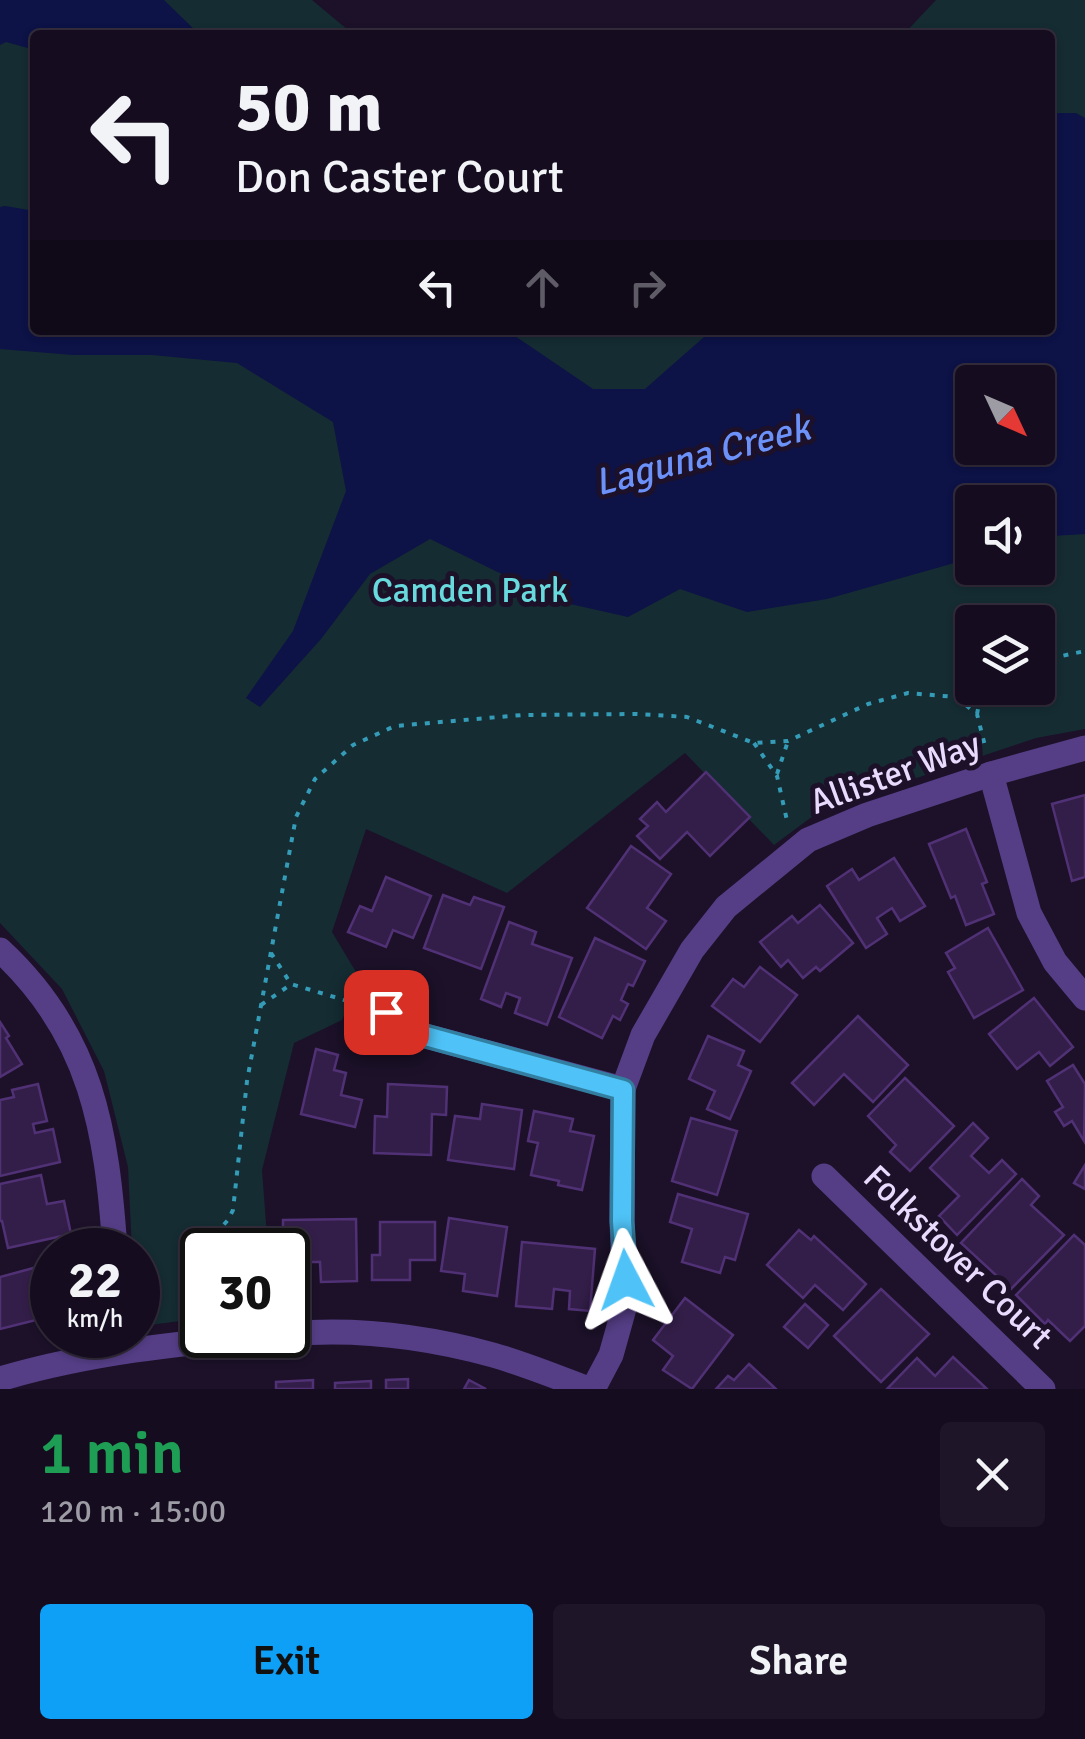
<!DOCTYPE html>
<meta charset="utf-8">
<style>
body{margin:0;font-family:Signika,sans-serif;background:#1e1628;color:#f1f3f6;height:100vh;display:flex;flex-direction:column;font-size:38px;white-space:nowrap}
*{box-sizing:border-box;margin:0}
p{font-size:32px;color:#9d9ca4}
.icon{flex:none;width:55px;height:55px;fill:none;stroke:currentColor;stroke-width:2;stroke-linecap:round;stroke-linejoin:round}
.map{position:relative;height:1389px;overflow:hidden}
.sheet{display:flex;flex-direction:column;background:#150d1f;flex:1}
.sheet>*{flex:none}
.guide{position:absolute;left:30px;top:30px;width:1025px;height:305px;border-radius:10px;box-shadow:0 2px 8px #0004,0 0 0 2px #342d3d;background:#150d1f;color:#f1f3f6;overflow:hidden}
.needle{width:65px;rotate:134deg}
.fabs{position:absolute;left:955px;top:365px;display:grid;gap:20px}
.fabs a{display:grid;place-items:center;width:100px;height:100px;border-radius:10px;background:#150d1f;box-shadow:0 2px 8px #0004,0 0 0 2px #342d3d;font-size:50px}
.speed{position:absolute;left:30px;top:1228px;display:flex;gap:20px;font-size:50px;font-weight:700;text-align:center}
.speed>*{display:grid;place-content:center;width:130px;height:130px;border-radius:50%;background:#150d1f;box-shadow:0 2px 8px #0004,0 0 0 2px #342d3d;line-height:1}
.speed small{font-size:25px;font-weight:400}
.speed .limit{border:5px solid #111;border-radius:15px;background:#fff;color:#111}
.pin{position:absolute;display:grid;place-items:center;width:85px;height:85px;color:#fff;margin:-42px;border-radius:20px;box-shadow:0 5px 15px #0006}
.me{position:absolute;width:110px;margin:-55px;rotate:356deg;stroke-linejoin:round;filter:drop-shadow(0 0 8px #0008)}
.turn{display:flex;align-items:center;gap:35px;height:210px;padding:0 40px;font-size:45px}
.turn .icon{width:130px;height:130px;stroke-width:2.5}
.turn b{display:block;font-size:70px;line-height:85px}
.lanes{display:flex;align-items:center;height:95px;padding:0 40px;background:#0003;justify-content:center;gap:50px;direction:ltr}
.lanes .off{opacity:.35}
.round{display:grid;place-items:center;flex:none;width:105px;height:105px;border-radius:10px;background:#1e1628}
.summary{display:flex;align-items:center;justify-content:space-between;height:170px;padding:0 40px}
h1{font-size:60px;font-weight:600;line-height:75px;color:#1e9e55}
.primary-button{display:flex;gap:20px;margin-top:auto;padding:20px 40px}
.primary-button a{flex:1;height:115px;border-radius:10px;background:#0e9ff7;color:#111;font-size:40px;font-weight:600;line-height:115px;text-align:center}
.primary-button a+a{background:#1e1628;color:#f1f3f6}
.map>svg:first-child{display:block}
.green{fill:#152c33;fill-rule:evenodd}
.water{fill:#0d1247;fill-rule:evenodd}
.building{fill:#331e49;stroke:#513175;stroke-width:2.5}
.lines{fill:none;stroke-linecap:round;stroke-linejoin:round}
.path{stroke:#359cb8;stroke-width:4;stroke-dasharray:5 8;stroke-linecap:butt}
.minor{stroke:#553e86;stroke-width:25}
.tertiary{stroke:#553e86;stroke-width:25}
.route-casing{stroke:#337fa1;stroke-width:25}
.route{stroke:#4fc3f7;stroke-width:18}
.labels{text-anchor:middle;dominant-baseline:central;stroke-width:10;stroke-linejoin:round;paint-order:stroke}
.park-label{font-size:35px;fill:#68dadd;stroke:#1c1129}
.street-label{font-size:35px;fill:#e8dbfe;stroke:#1c1129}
.water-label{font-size:38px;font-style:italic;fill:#6c92fa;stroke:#1c1129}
</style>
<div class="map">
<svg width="1085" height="1389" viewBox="0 0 1085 1389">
<rect width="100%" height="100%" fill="#1c1129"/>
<!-- green -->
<path class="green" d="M0 0H312L354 35H35V330H1050V35H903L936 0H1085V729L1036 738 821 810 774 845 685 753 507 893 366 829 332 932 359 977 342 1020 294 1043 262 1170 268 1250H202V1318L150 1325 138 1310V1250H132L128 1167 104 1071 62 989 0 923ZM972 382H1038V448H972ZM972 502H1038V568H972ZM972 622H1038V688H972Z"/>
<!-- water -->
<g class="water">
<polygon points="0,0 164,0 200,35 35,35 35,50 6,42 0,45"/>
<path d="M1050 113H1076L1085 118V534L1052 536 1038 540V502H972V558L827 599 747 612 680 589 628 617 557 601 430 539 370 574 321 639 260 707 246 698 293 631 346 491 333 422 237 363 152 355H73L0 349V207L5 206 35 211V330H506L593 389H645L712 330H1050ZM972 382H1038V448H972Z"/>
</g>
<!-- building -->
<g class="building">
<polygon points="706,772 750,817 710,856 687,832 660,859 637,836 648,826 640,819 657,802 666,812"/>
<polygon points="1085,795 1085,877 1072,881 1052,804"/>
<polygon points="966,829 987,882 982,884 994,914 966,925 955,896 951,898 929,844"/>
<polygon points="631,846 671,874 647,908 666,921 646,949 587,908"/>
<polygon points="894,858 925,906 900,921 892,908 877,918 887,934 866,948 827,886 852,869 859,880"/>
<polygon points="386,877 431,896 413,938 393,930 386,947 348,932 360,906 372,911"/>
<polygon points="443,895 470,905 474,897 504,907 481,969 424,948"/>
<polygon points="820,905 853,943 820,971 816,967 803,978 788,960 781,967 760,942 792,916 798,923"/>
<polygon points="509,922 536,932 532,944 572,958 547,1025 515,1013 520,998 506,993 501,1007 481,999"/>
<polygon points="988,928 1023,990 974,1018 948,972 955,968 946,953"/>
<polygon points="595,938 645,961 633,986 628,984 621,1000 628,1004 620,1020 613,1016 602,1038 559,1017"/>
<polygon points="760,967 797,995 760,1042 712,1006 733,979 744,987"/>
<polygon points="1034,998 1073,1047 1050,1066 1039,1052 1017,1069 989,1034"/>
<polygon points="858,1016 908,1065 873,1102 844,1074 814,1105 792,1083"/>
<polygon points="0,1022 9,1036 6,1038 22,1064 0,1077"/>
<polygon points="708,1036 744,1051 738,1065 751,1071 730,1119 707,1109 715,1091 689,1079"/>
<polygon points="316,1049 338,1055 334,1070 346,1073 341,1095 362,1100 355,1127 301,1114"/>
<polygon points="1073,1065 1085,1084 1084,1141 1072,1121 1064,1126 1055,1112 1063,1107 1047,1081"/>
<polygon points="905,1078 954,1126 910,1171 890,1152 896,1145 868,1116"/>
<polygon points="38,1084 47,1121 33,1124 35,1133 53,1129 60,1162 0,1176 0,1100 14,1097 12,1090"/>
<polygon points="388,1084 447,1087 446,1115 432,1114 431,1155 374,1153 375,1116 387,1117"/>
<polygon points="482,1104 522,1110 514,1169 448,1160 455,1116 480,1119"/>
<polygon points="534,1111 573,1119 570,1131 594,1136 582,1190 558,1185 559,1181 531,1175 538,1143 528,1141"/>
<polygon points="691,1118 737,1131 717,1195 672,1181"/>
<polygon points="973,1123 988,1138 971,1156 989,1173 1002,1160 1016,1174 957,1235 939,1216 959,1196 930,1168"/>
<polygon points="1085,1165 1085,1189 1074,1183"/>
<polygon points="41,1175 47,1204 64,1201 71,1234 8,1248 2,1221 0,1221 0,1184"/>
<polygon points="1022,1179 1039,1196 1031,1205 1064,1235 1011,1289 961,1243"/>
<polygon points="678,1194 748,1214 735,1260 725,1257 720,1273 682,1262 692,1229 670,1222"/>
<polygon points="449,1218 507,1227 497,1296 463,1291 465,1274 441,1271"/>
<polygon points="356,1219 357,1281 321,1282 320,1262 304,1262 304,1281 288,1282 288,1250 283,1250 283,1220"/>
<polygon points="380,1222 435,1222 435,1260 410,1260 410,1280 372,1280 372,1255 380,1255"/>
<polygon points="799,1230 811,1240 814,1236 866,1284 843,1310 815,1285 803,1298 767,1265"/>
<polygon points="1074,1235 1085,1245 1085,1326 1070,1341 1048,1320 1045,1324 1016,1295"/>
<polygon points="522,1242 595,1249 590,1311 569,1309 570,1291 554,1289 552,1309 516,1306"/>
<polygon points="52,1263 52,1316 0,1329 0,1277"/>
<polygon points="881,1289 929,1334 881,1382 834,1336"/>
<polygon points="685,1298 733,1335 692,1389 663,1370 673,1356 653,1340"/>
<polygon points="805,1304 828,1325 808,1348 784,1327"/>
<polygon points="953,1357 987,1389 887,1389 917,1358 935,1376"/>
<polygon points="749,1364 776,1389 716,1389 728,1376 734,1380"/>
<polygon points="408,1379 408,1389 386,1389 386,1380"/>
<polygon points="313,1380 313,1389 276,1389 276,1382"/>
<polygon points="469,1380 486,1389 464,1389"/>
<polygon points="371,1381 371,1389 335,1389 335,1383"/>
</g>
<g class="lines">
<!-- path -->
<g class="path">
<polyline points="1038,661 1085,651"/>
<polyline points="956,697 977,714 986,750"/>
<polyline points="977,714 982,689"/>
<polyline points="754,743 777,776 788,825"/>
<polyline points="777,774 788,741"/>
<polyline points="271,953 291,984 361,1005"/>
<polyline points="261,1005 290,985"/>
<polyline points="189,1263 228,1220 233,1210 247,1081 296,817 315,779 353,745 395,726 522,715 636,714 687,717 754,743 788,741 868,704 908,693 956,697 984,688"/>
</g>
<!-- minor -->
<g class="minor">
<polyline points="991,774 1029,913 1055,962 1085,998"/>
<path d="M0 950C92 1035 107 1131 115 1250"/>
<polyline points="386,1012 422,1035 623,1089"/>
<polyline points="824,1176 1043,1389"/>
<polyline points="593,1389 611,1355 625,1305 622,1221 623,1089 643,1035 692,950 726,907 808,840 867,815 991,774 1085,748"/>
</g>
<!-- tertiary -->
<g class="tertiary">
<path d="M288 1334C356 1328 427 1337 493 1355 525 1364 557 1377 588 1389"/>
<path d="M0 1379C87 1353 180 1343 271 1335"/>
</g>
</g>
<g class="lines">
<!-- route casing -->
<g class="route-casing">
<polyline id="route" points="386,1012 422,1035 623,1090 622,1221 626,1280"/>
</g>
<!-- route -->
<use href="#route" class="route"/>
</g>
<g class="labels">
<!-- park labels -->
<g class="park-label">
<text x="470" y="590">Camden Park</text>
</g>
<!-- street labels -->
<g class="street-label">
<text transform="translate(895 773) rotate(-20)">Allister Way</text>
<text transform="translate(958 1257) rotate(44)">Folkstover Court</text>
</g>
<!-- water labels -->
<g class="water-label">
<text transform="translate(702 455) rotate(-15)">Laguna Creek</text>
</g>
</g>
</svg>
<div class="fabs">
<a><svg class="needle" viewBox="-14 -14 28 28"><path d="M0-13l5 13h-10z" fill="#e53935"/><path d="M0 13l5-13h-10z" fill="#9d9ca4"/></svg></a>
<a><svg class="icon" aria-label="sound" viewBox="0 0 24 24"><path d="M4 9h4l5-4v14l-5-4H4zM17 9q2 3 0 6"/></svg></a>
<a><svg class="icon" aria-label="layers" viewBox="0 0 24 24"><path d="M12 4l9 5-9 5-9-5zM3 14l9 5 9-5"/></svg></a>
</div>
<div class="speed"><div>22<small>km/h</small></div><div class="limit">30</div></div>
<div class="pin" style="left:386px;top:1012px;background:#d93025"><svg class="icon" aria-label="arrive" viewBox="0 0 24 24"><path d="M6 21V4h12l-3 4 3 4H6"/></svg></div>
<svg class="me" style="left:626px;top:1280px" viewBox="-20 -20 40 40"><path d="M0-17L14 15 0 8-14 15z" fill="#4fc3f7" stroke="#fff" stroke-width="4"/></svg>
<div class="guide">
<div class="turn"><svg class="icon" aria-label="left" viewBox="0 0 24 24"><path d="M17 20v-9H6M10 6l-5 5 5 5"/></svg><div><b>50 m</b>Don Caster Court</div></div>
<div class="lanes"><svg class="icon" aria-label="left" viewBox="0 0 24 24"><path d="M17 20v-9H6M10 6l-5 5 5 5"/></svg><svg class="icon off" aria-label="ahead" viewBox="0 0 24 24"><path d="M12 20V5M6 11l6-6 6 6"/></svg><svg class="icon off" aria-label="right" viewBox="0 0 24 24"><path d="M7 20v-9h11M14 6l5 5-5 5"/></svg></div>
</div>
</div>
<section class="sheet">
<div class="summary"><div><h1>1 min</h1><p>120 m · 15:00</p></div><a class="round"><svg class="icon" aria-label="close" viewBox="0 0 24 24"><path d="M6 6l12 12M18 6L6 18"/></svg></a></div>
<div class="primary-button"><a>Exit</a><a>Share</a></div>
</section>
